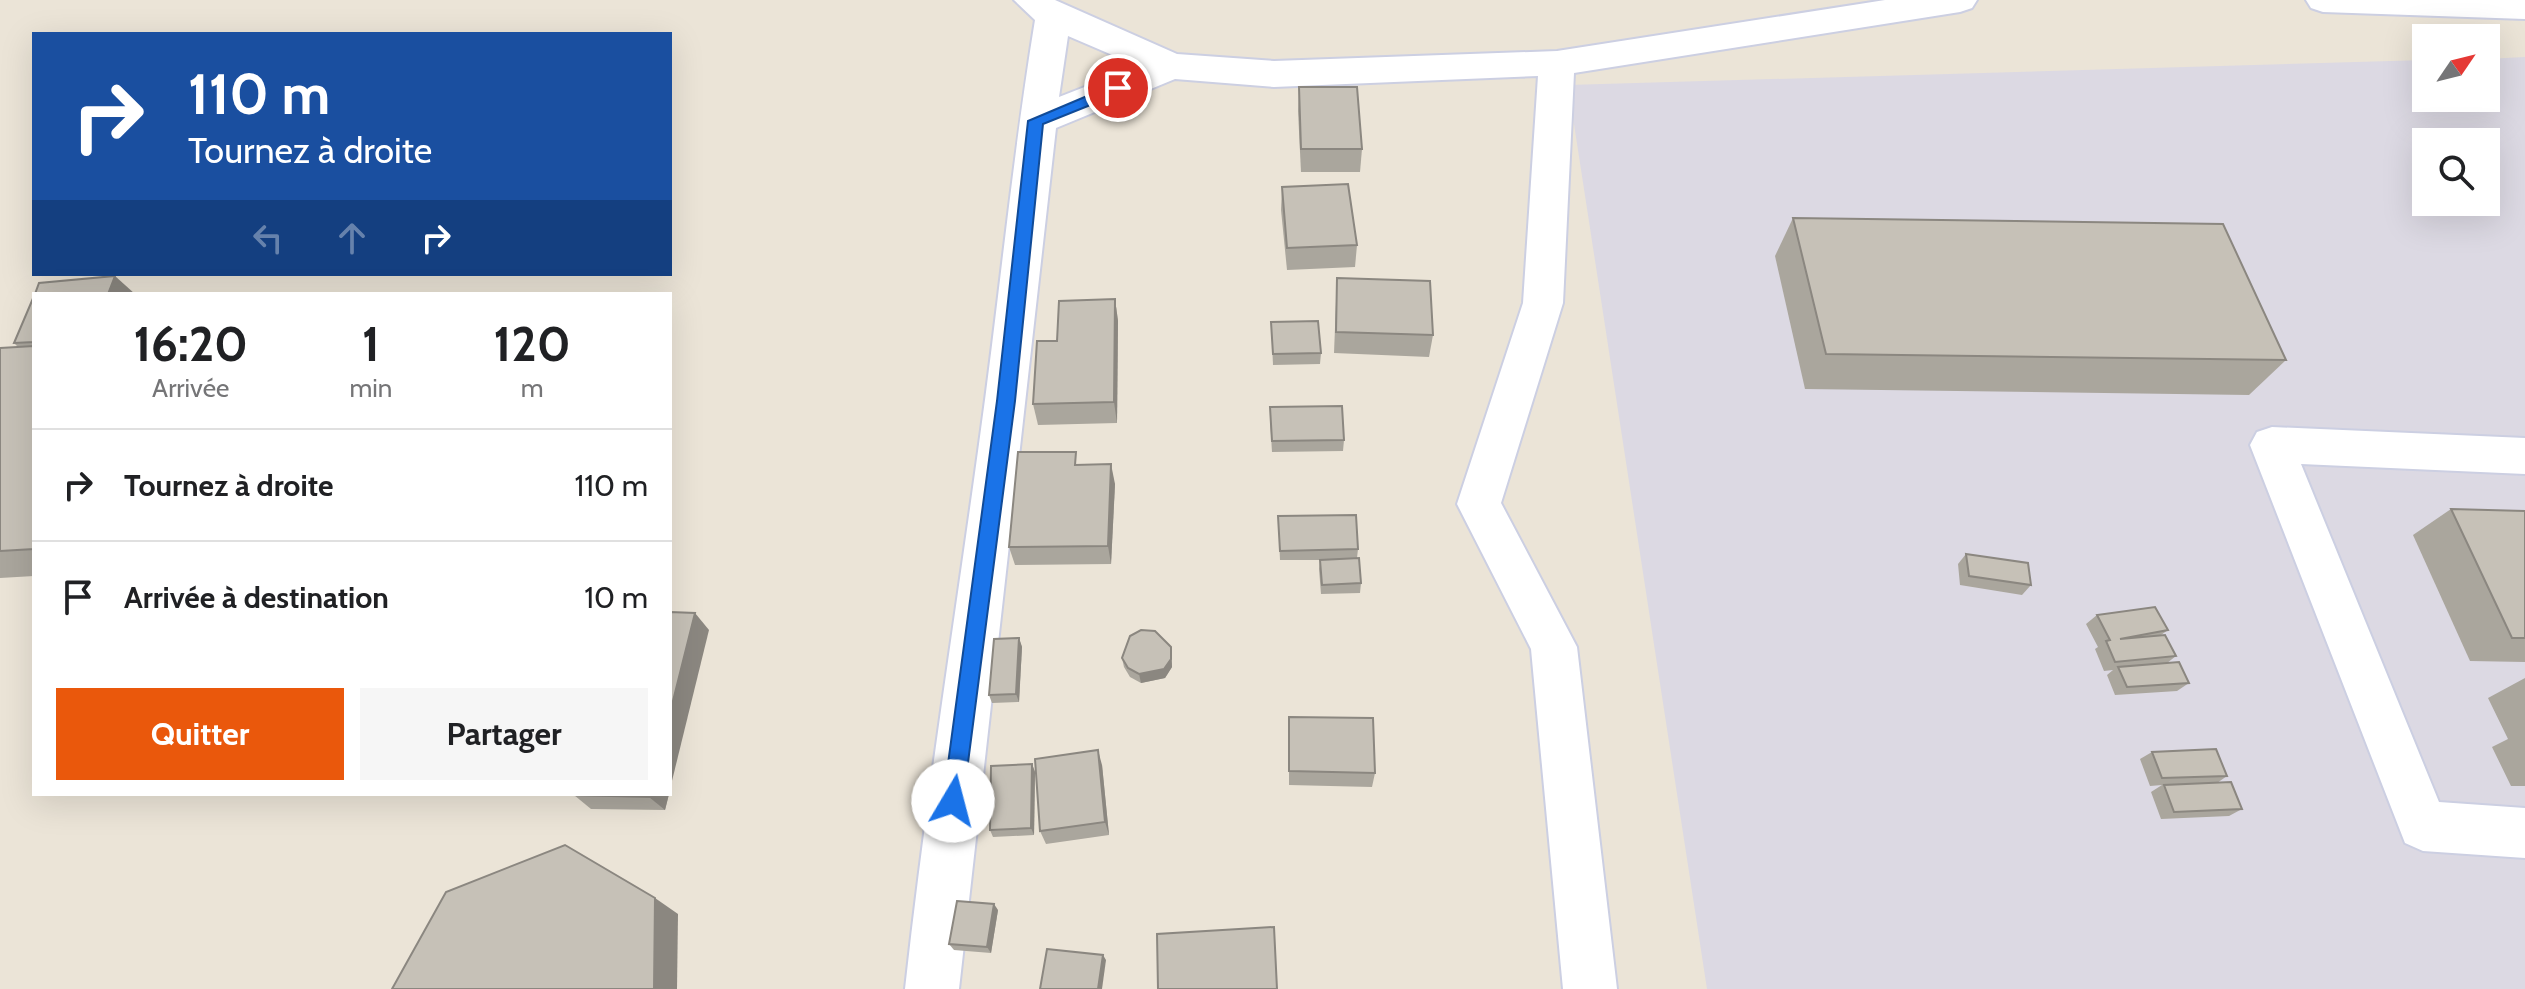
<!DOCTYPE html>
<html lang="fr">
<meta charset="utf-8">
<style>
body{margin:0;font-family:Cabin,sans-serif;background:#f6f6f6;color:#202124;height:100vh;display:flex;flex-direction:column;font-size:30px;white-space:nowrap}
*{box-sizing:border-box;margin:0}
p{font-size:26px;color:#757577}
.icon{flex:none;width:44px;height:44px;fill:none;stroke:currentColor;stroke-width:2;stroke-linecap:round;stroke-linejoin:round}
.map{position:relative;flex:1;overflow:hidden}
.drawer{position:absolute;left:32px;top:292px;width:640px;height:504px;display:flex;flex-direction:column;background:#fff;border-radius:0px;box-shadow:0 8px 32px #0002}
.drawer>*{flex:none}
.guide{position:absolute;left:32px;top:32px;width:640px;height:244px;border-radius:0px;box-shadow:0 8px 32px #0002;background:#1a4fa0;color:#fff;overflow:hidden}
.needle{width:52px;rotate:55deg}
.tools{position:absolute;left:2412px;top:24px;display:grid;gap:16px}
.tools a{display:grid;place-items:center;width:88px;height:88px;border-radius:0px;background:#fff;box-shadow:0 8px 32px #0002;font-size:40px}
.pin{position:absolute;display:grid;place-items:center;width:68px;height:68px;color:#fff;margin:-34px;border:4px solid #fff;border-radius:50%;box-shadow:0 2px 8px #0007}
.me{position:absolute;width:88px;margin:-44px;rotate:8deg;stroke-linejoin:round;filter:drop-shadow(0 0 6px #0008)}
.turn{display:flex;align-items:center;gap:28px;height:168px;padding:0 24px;font-size:36px}
.turn .icon{width:104px;height:104px;stroke-width:2.5}
.turn b{display:block;font-size:56px;line-height:68px}
.lanes{display:flex;align-items:center;height:76px;padding:0 24px;background:#0003;justify-content:center;gap:40px;direction:ltr}
.lanes .off{opacity:.35}
.eta{display:flex;justify-content:space-evenly;align-items:center;height:136px;text-align:center}
.eta b{font-size:48px;font-weight:700;line-height:56px}
.button{display:flex;gap:16px;margin-top:auto;padding:16px 24px}
.button a{flex:1;height:92px;border-radius:0px;background:#ea580c;color:#fff;font-size:32px;font-weight:700;line-height:92px;text-align:center}
.button a+a{background:#f6f6f6;color:#202124}
ul{padding:0;list-style:none}
li{display:flex;align-items:center;gap:24px;height:112px;padding:0 24px;border-top:2px solid #e0e0e0}
li div{flex:1}
li b{display:block;font-size:30px}
li em{font-style:normal}
.map>svg:first-child{display:block}
.industrial{fill:#dcd9e3;fill-rule:evenodd}
.lines{fill:none;stroke-linecap:round;stroke-linejoin:round}
.minor-casing{stroke:#cccfe2;stroke-width:4}
.minor{fill:#fff;fill-rule:evenodd}
.wall{fill:#aaa69d}
.shaded-wall{fill:#8b8780}
.building{fill:#c6c1b7;stroke:#8b8780;stroke-width:2}
.route{fill:#1a73e8;stroke:#114b97;stroke-width:2}
</style>
<div class="map">
<svg width="2525" height="989" viewBox="0 0 2525 989">
<rect width="100%" height="100%" fill="#ebe4d7"/>
<!-- industrial -->
<path class="industrial" d="M2525 57V989H1707L1568 85 2426 60V98H2486V59ZM2426 142H2486V202H2426Z"/>
<g class="lines">
<!-- minor casing -->
<g class="minor-casing">
<g id="minor">
<path d="M1014 0H1055L1177 54 1274 61 1557 51 1885 0H1977L1972 8 1960 12 1574 73 1563 303 1501 503 1577 647 1617 989H1563L1531 649 1457 504 1523 303 1538 76 1274 87 1175 79 1056 128 959 989H905C925 807 954 626 979 444 999 302 1012 160 1035 20ZM1068 36 1138 66 1059 97Z"/>
<polygon points="2306,0 2525,0 2525,19 2323,12 2311,8"/>
<polygon points="2272,427 2525,438 2525,474 2301,464 2439,802 2525,808 2525,858 2423,851 2405,843 2250,445 2257,432"/>
</g>
</g>
<!-- minor -->
<use href="#minor" class="minor"/>
</g>
<!-- wall -->
<g class="wall">
<polygon points="1299,87 1362,149 1360,172 1301,172 1298,111"/>
<polygon points="1282,187 1357,245 1355,267 1287,270 1281,210"/>
<polygon points="1793,218 2286,360 2249,395 1805,389 1775,256"/>
<polygon points="1337,278 1433,335 1429,357 1334,353"/>
<polygon points="34,296 34,576 0,578 0,348 18,347 14,343"/>
<polygon points="1115,299 1118,321 1117,423 1038,425 1033,404 1057,341"/>
<polygon points="1271,322 1321,353 1320,364 1273,365"/>
<polygon points="1270,418 1344,440 1343,451 1272,452"/>
<polygon points="1079,465 1115,484 1111,564 1015,565 1009,547"/>
<polygon points="2451,509 2525,511 2525,662 2470,661 2413,535"/>
<polygon points="1278,516 1358,549 1357,558 1361,583 1360,593 1321,594 1319,569 1320,560 1280,560"/>
<polygon points="1966,554 2031,585 2022,595 1960,585 1958,564"/>
<polygon points="2097,615 2168,630 2161,635 2176,656 2167,663 2189,683 2177,691 2115,695 2107,675 2113,670 2104,671 2095,649 2098,647 2086,624"/>
<polygon points="1019,638 1022,647 1019,702 992,703 989,695"/>
<polygon points="1171,647 1172,667 1165,678 1141,683 1130,677 1124,667 1122,658"/>
<polygon points="2525,678 2525,786 2511,786 2492,747 2508,739 2488,698"/>
<polygon points="1289,717 1375,773 1372,787 1289,785"/>
<polygon points="2152,752 2227,776 2217,783 2242,809 2229,816 2161,819 2151,792 2162,785 2150,786 2140,759"/>
<polygon points="1032,764 1035,772 1034,835 993,837 990,830"/>
<polygon points="1102,765 1109,835 1046,844 1040,831"/>
<polygon points="669,794 665,810 591,809 574,795"/>
<polygon points="998,910 991,953 954,950 949,944"/>
</g>
<!-- shaded-wall -->
<g class="shaded-wall">
<polygon points="115,276 135,294 108,294"/>
<polygon points="1115,299 1118,321 1117,423 1114,402"/>
<polygon points="1111,464 1115,484 1111,564 1108,546"/>
<polygon points="695,613 709,630 670,789 670,713"/>
<polygon points="1019,638 1022,647 1019,702 1016,694"/>
<polygon points="1171,647 1172,667 1165,678 1141,683 1139,674"/>
<polygon points="1098,750 1102,765 1109,835 1105,822"/>
<polygon points="1032,764 1035,772 1034,835 1031,828"/>
<polygon points="649,794 669,794 665,810 649,797"/>
<polygon points="655,898 678,914 677,989 654,989"/>
<polygon points="994,904 998,910 991,953 987,947"/>
<polygon points="1103,955 1106,960 1102,989 1098,989"/>
</g>
<!-- building -->
<g class="building">
<polygon points="1299,87 1357,87 1362,149 1301,149"/>
<polygon points="1348,184 1357,245 1287,248 1282,187"/>
<polygon points="1793,218 2223,224 2286,360 1826,354"/>
<polygon points="115,276 108,294 35,294 39,283"/>
<polygon points="1337,278 1430,281 1433,335 1336,332"/>
<polygon points="34,296 34,342 14,343"/>
<polygon points="1115,299 1114,402 1033,404 1037,341 1057,341 1059,301"/>
<polygon points="1318,321 1321,353 1273,354 1271,322"/>
<polygon points="34,346 34,549 0,551 0,348"/>
<polygon points="1342,406 1344,440 1272,441 1270,407"/>
<polygon points="1018,452 1076,452 1075,465 1111,464 1108,546 1009,547"/>
<polygon points="2451,509 2525,511 2525,638 2512,638"/>
<polygon points="1356,515 1358,549 1280,551 1278,516"/>
<polygon points="1966,554 2028,563 2031,585 1969,576"/>
<polygon points="1359,558 1361,583 1322,585 1320,560"/>
<polygon points="2155,607 2168,630 2120,639 2165,635 2176,656 2115,662 2106,641 2110,640 2097,615"/>
<polygon points="670,612 695,613 670,713"/>
<polygon points="1141,630 1155,631 1171,647 1171,659 1164,669 1139,674 1128,668 1122,658 1130,636"/>
<polygon points="1019,638 1016,694 989,695 994,639"/>
<polygon points="2179,662 2189,683 2127,687 2118,667"/>
<polygon points="1289,717 1373,718 1375,773 1289,771"/>
<polygon points="2216,749 2227,776 2162,778 2152,752"/>
<polygon points="1098,750 1105,822 1040,831 1035,759"/>
<polygon points="1032,764 1031,828 990,830 991,766"/>
<polygon points="2231,782 2242,809 2174,812 2164,785"/>
<polygon points="574,794 649,794 649,797 574,795"/>
<polygon points="565,845 655,898 654,989 392,989 446,892"/>
<polygon points="957,901 994,904 987,947 949,944"/>
<polygon points="1274,927 1277,989 1158,989 1157,934"/>
<polygon points="1047,949 1103,955 1098,989 1040,989"/>
</g>
<!-- route -->
<polygon class="route" points="1118,83 1125,88 1123,92 1043,124 1015,401 963,801 960,808 953,811 946,808 943,801 997,401 1028,121"/>
</svg>
<div class="tools">
<a><svg class="needle" viewBox="-14 -14 28 28"><path d="M0-13l5 13h-10z" fill="#e53935"/><path d="M0 13l5-13h-10z" fill="#757577"/></svg></a>
<a><svg class="icon" aria-label="search" viewBox="0 0 24 24"><circle cx="10" cy="10" r="6"/><path d="M15 15l6 6"/></svg></a>
</div>
<div class="pin" style="left:1118px;top:88px;background:#d93025"><svg class="icon" aria-label="arrive" viewBox="0 0 24 24"><path d="M6 21V4h12l-3 4 3 4H6"/></svg></div>
<svg class="me" style="left:953px;top:801px" viewBox="-20 -20 40 40"><circle r="19" fill="#fff"/><path d="M0-13L10 11 0 6-10 11z" fill="#1a73e8"/></svg>
<div class="guide">
<div class="turn"><svg class="icon" aria-label="right" viewBox="0 0 24 24"><path d="M7 20v-9h11M14 6l5 5-5 5"/></svg><div><b>110 m</b>Tournez à droite</div></div>
<div class="lanes"><svg class="icon off" aria-label="left" viewBox="0 0 24 24"><path d="M17 20v-9H6M10 6l-5 5 5 5"/></svg><svg class="icon off" aria-label="ahead" viewBox="0 0 24 24"><path d="M12 20V5M6 11l6-6 6 6"/></svg><svg class="icon" aria-label="right" viewBox="0 0 24 24"><path d="M7 20v-9h11M14 6l5 5-5 5"/></svg></div>
</div>
<section class="drawer">
<div class="eta">
<div><b>16:20</b><p>Arrivée</p></div>
<div><b>1</b><p>min</p></div>
<div><b>120</b><p>m</p></div>
</div>
<ul>
<li><svg class="icon" aria-label="right" viewBox="0 0 24 24"><path d="M7 20v-9h11M14 6l5 5-5 5"/></svg><div><b>Tournez à droite</b></div><em>110 m</em></li>
<li><svg class="icon" aria-label="arrive" viewBox="0 0 24 24"><path d="M6 21V4h12l-3 4 3 4H6"/></svg><div><b>Arrivée à destination</b></div><em>10 m</em></li>
</ul>
<div class="button"><a>Quitter</a><a>Partager</a></div>
</section>
</div>
